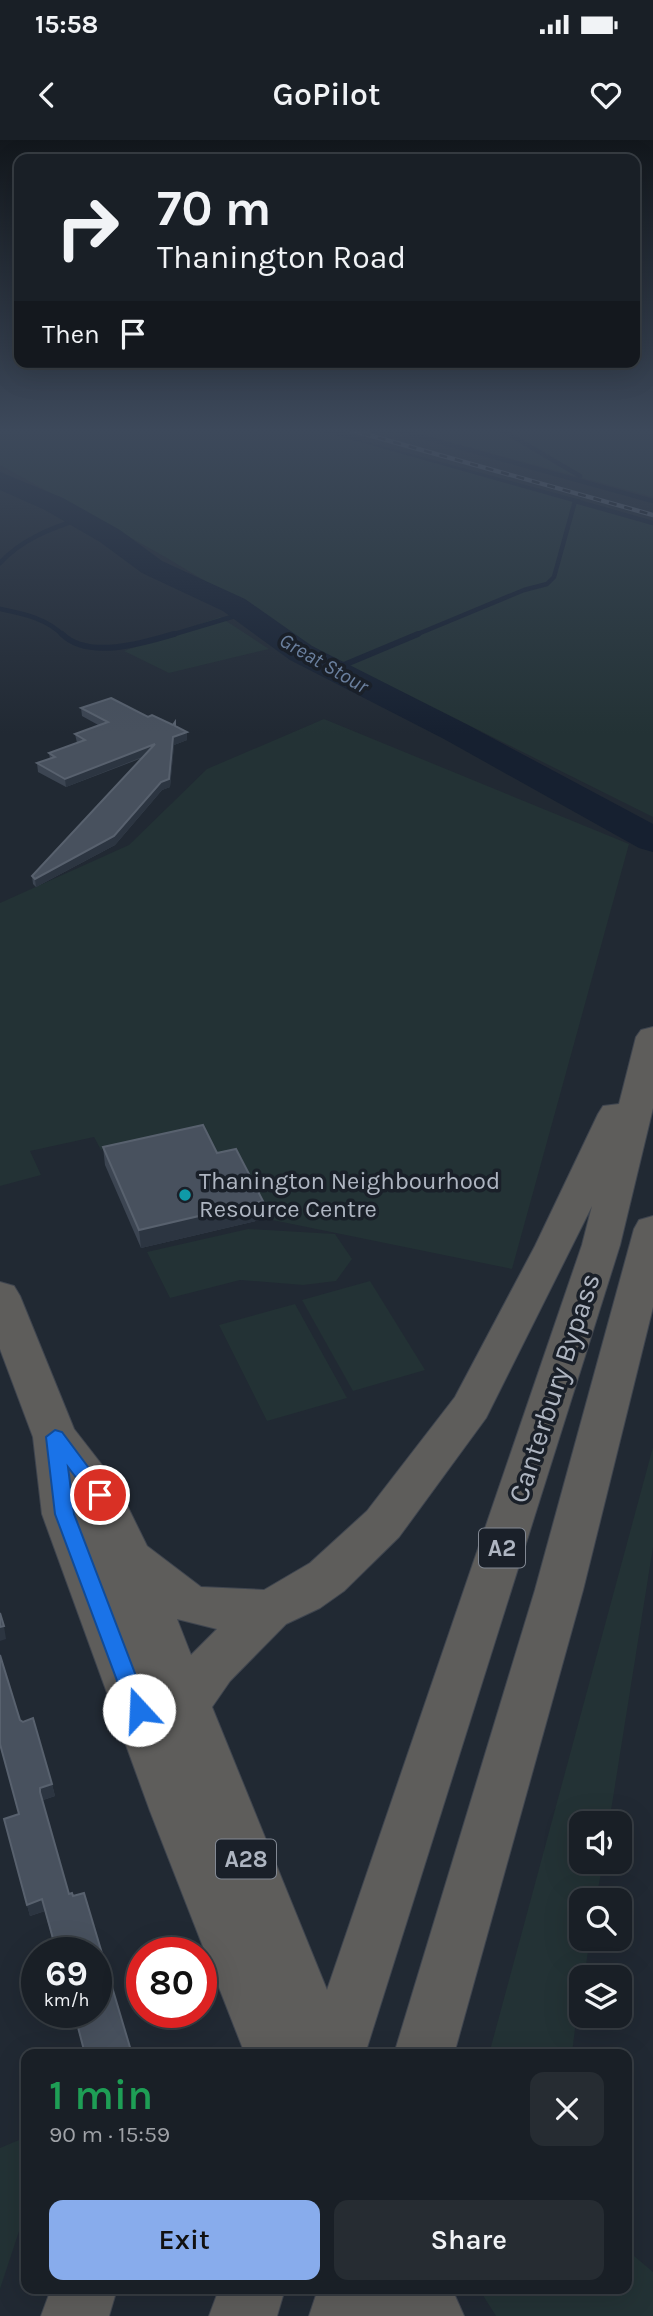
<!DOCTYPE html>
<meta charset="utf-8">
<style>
body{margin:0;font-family:Karla,sans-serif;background:#262c32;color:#f1f3f6;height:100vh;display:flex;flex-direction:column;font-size:26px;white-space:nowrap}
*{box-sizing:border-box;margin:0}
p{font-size:23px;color:#9fa2a7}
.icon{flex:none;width:38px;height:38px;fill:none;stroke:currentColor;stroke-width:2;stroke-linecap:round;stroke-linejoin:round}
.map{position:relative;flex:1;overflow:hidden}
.details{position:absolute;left:21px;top:1909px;width:611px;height:245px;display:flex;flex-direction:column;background:#191f26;border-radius:14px;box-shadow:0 7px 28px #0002,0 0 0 2px #373d43}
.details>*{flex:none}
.guide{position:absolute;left:14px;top:14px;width:626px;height:214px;border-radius:14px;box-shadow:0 7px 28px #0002,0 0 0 2px #373d43;background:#191f26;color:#f1f3f6;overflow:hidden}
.tools{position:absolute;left:569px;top:1671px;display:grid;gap:14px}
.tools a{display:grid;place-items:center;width:63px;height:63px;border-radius:14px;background:#191f26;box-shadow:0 7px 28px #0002,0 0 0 2px #373d43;font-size:35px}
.speed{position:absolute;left:21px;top:1797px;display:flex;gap:14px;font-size:35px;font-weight:700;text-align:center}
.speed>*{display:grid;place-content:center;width:91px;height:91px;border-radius:50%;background:#191f26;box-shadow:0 7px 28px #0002,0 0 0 2px #373d43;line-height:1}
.speed small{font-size:18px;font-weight:400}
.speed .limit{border:10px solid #d22;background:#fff;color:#111}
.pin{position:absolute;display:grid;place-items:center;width:60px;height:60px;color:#fff;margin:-30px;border:4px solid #fff;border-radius:50%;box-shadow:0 2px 7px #0007}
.me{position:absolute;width:77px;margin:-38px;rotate:340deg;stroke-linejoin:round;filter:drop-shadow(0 0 5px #0008)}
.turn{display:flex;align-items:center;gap:24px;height:147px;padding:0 28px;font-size:32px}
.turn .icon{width:91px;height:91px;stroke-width:2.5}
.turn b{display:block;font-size:49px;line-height:60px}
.then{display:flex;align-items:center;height:66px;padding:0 28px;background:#0003;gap:14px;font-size:26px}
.round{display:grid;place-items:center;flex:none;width:74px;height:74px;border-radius:14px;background:#262c32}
.head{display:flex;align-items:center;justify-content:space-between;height:119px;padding:0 28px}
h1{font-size:42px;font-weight:600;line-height:52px;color:#1e9e55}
.button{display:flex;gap:14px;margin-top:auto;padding:14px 28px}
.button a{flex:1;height:80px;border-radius:14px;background:#88acec;color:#111;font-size:28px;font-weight:600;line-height:80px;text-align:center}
.button a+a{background:#262c32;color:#f1f3f6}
.status{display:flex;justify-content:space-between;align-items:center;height:49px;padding:0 35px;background:#191f26;direction:ltr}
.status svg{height:19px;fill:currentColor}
header{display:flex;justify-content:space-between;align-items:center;height:91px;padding:0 28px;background:#191f26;font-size:32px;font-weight:600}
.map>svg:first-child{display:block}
.green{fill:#233235}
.water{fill:#162030}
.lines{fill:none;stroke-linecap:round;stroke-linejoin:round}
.stream-far1{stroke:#162030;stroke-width:4.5}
.stream{stroke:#162030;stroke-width:6}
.river{fill:#162030;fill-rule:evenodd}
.trunk-casing{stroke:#3f454f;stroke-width:2}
.trunk{fill:#5e5d5b;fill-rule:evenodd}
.rail-casing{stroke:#565e6b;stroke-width:4.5}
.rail{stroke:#1a2029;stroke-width:2.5;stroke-dasharray:8;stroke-linecap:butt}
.wall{fill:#3c4552}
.shaded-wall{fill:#2c3541}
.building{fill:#48515e;stroke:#58616e;stroke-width:2}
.route{fill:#1a73e8;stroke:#114b97;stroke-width:2}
.culture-dot{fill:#0f9aa8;stroke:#1a2029;stroke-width:2.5}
.labels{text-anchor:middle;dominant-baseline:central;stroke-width:7;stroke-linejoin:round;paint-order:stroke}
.far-water-label{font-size:21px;font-style:italic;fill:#6a7f9d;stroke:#1a2029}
.shield{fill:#1a2029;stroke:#828893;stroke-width:2}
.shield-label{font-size:23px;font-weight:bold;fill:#aeb5c1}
.poi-label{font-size:24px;fill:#aeb5c1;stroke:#1a2029;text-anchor:start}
.near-street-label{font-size:28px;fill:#aeb5c1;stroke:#1a2029}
</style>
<div class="status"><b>15:58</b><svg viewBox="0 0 49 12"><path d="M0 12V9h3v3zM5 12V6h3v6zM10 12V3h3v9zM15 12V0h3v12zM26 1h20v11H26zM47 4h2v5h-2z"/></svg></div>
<header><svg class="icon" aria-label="back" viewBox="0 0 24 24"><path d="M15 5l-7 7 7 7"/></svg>GoPilot<svg class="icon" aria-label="heart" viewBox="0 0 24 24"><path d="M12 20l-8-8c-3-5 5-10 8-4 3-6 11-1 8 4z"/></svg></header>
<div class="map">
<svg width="653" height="2176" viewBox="0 0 653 2176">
<rect width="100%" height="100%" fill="#212933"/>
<!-- green -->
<g class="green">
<polygon points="0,289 316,289 653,384 653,677 322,512 167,418 0,325"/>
<polygon points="402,289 653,289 653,357"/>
<polygon points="220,477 269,509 169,533 124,511"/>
<polygon points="324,579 629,704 512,1129 248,1075 201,988 101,1010 94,997 30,1011 41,1035 0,1046 0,763 129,705 207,629"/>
<polygon points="248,1089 335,1094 352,1119 336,1141 303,1145 240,1140 170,1158 147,1112"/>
<polygon points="370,1141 425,1230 353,1251 302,1160"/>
<polygon points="295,1164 347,1258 267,1281 219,1185"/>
<polygon points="653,1307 653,1407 609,1683 581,1684 581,1722 603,1722 596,1760 581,1760 581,1799 590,1799 584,1837 581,1838 572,1914 489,1914"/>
<polygon points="26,1997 26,2070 0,2149 0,2008"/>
<polygon points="627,2110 653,2132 653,2176 496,2176 479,2149 626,2149"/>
</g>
<!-- water -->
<polygon class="water" points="348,297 581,360 573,362 346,298"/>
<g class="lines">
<!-- stream-far1 -->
<g class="stream-far1">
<polyline points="321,289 357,299"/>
<polyline points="393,289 653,361"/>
<polyline points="500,289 580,336"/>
<path d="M0 423C21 400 51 388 80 379"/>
<path d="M0 469C24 474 46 478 64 496"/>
<polyline points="168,496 245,473"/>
<polyline points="413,496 524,450 547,444 554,437 575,361 653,383"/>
</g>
<!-- stream -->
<g class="stream">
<path d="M62 494C88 520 144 503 174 494"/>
<polyline points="332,530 418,494"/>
</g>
<!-- river -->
<polygon class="river" points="0,332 63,358 120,390 162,421 245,459 312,506 468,585 653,684 653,712 639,708 444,599 290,520 223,471 142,433 100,402 45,370 0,350"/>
<!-- trunk casing -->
<g class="trunk-casing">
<g id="trunk">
<path d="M653 887V968L620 1105 365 1914H245L150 1671 42 1374 33 1297 0 1209V1142L14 1146 20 1156 74 1289 116 1343 147 1406 201 1447 264 1450 310 1423 367 1371 455 1257 535 1106 598 974 603 966 619 964 636 897 641 890ZM592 1066 582 1105 327 1850 212 1567 230 1541 286 1484 320 1468 344 1451 399 1397 486 1278ZM177 1479 217 1489 191 1515Z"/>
<polygon points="653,1076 653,1167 583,1450 454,1914 394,1914 535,1450 634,1089 639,1080"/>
<polygon points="51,2149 117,2149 109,2176 41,2176"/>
<polygon points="219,2149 285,2149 277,2176 209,2176"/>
<polygon points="318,2149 452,2149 464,2176 309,2176"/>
</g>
</g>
<!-- trunk -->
<use href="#trunk" class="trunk"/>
<!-- rail casing -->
<g class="rail-casing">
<polyline id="rail" points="347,289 653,375"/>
</g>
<!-- rail -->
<use href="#rail" class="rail"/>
</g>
<!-- wall -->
<g class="wall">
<polygon points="81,568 148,577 175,586 187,600 174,605 170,647 162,650 115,705 36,747 33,744 32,736 142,618 66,647 38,632 37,623 50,619 49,613 77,603 75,594 100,586 82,576"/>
<polygon points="103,1007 217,1013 263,1061 264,1079 141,1108 105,1025"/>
<polygon points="0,1515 20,1580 23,1582 33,1578 52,1644 55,1656 43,1660 43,1662 69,1754 72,1753 73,1756 84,1753 132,1914 85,1914 73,1872 96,1872 96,1813 56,1813 45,1771 30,1776 4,1679 19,1674 0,1606"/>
</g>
<!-- shaded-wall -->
<g class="shaded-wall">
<polygon points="187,592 187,600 174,605 170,647 162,650 115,705 36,747 35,739 161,642 173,597"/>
<polygon points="155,604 155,612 66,647 65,639"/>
<polygon points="263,1061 264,1079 141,1108 139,1090"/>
<polygon points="4,1486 6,1499 0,1501 0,1487"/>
<polygon points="52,1644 55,1656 43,1660 42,1665 40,1652 40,1648"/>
<polygon points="42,1759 45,1771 30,1776 27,1765"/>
</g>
<!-- building -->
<g class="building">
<polygon points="111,558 148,577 152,575 173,585 175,582 175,586 187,592 173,597 169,639 161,642 114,696 35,739 32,736 155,604 65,639 37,623 55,617 49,613 85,600 75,594 108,582 81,568"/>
<polygon points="203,985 217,1013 236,1009 263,1061 139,1090 103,1007"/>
<polygon points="0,1473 4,1486 0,1487"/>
<polygon points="0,1515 20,1580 23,1582 33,1578 52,1644 40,1648 40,1652 69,1754 72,1753 73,1756 84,1753 132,1914 85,1914 74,1872 96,1872 96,1813 57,1813 42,1759 27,1765 4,1679 19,1674 0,1604"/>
</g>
<!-- sky -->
<linearGradient id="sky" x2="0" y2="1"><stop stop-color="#12171c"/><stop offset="0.49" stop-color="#3d495b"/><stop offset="1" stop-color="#3d495b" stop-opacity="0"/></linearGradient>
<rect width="653" height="594" fill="url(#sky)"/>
<!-- route -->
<polygon class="route" points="55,1290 62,1292 109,1355 100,1362 93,1360 68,1327 74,1374 149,1570 146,1576 139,1579 131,1576 128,1570 55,1374 46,1297"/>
<!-- markers -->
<circle class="culture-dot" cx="185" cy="1055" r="7"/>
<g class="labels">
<!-- far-water labels -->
<g class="far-water-label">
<text transform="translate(324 523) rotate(30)">Great Stour</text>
</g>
<!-- shield labels -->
<g class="shield">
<rect x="479" y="1388.5" width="46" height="39" rx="5"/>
<rect x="216" y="1699.5" width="60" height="39" rx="5"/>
</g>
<g class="shield-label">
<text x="502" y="1408">A2</text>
<text x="246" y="1719">A28</text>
</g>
<!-- poi labels -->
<g class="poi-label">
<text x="199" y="1041">Thanington Neighbourhood<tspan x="199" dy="28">Resource Centre</tspan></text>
</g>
<!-- near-street labels -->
<g class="near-street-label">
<text transform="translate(554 1248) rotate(-72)">Canterbury Bypass</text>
</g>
</g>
</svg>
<div class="tools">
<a><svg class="icon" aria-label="sound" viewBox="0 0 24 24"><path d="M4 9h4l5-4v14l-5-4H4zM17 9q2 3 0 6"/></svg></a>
<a><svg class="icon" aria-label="search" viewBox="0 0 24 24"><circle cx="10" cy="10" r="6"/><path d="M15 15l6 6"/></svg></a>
<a><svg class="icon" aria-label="layers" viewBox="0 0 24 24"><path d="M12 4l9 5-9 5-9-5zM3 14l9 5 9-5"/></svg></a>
</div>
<div class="speed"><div>69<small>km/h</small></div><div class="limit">80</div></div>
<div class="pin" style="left:100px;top:1355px;background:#d93025"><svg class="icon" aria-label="arrive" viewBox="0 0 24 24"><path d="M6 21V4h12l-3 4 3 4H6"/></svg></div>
<svg class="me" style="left:139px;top:1570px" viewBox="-20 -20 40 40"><circle r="19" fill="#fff"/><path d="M0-13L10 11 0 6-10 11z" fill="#1a73e8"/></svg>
<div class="guide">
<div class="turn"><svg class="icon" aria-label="right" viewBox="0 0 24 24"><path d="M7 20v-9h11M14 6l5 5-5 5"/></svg><div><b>70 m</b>Thanington Road</div></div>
<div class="then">Then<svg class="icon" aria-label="arrive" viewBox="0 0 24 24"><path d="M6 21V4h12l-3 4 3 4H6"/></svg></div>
</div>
<section class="details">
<div class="head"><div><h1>1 min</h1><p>90 m · 15:59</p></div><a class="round"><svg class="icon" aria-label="close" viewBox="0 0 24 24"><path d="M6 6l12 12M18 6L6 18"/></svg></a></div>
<div class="button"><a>Exit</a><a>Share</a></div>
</section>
</div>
